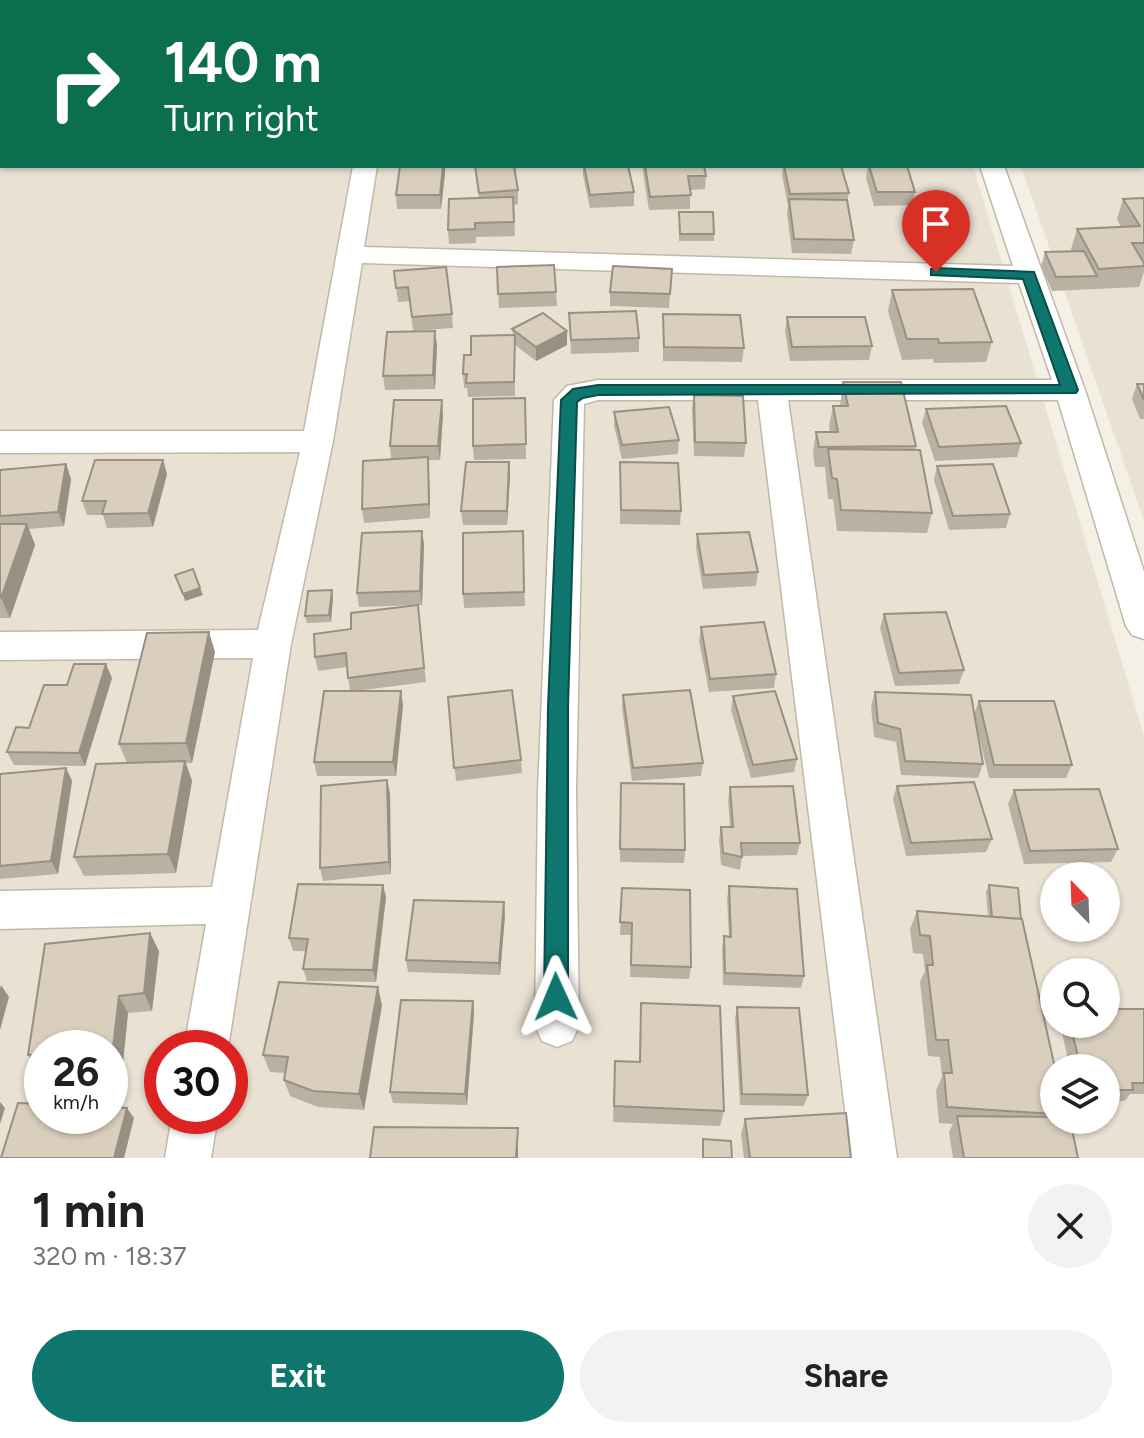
<!DOCTYPE html>
<meta charset="utf-8">
<style>
body{margin:0;font-family:Figtree,sans-serif;background:#f2f2f2;color:#202124;height:100vh;display:flex;flex-direction:column;font-size:30px;white-space:nowrap}
*{box-sizing:border-box;margin:0}
p{font-size:26px;color:#757577}
.icon{flex:none;width:44px;height:44px;fill:none;stroke:currentColor;stroke-width:2;stroke-linecap:round;stroke-linejoin:round}
.map{position:relative;height:1158px;overflow:hidden}
.sheet{display:flex;flex-direction:column;background:#fff;flex:1}
.sheet>*{flex:none}
.guide{position:absolute;left:0px;top:0px;width:1144px;height:168px;box-shadow:0 2px 6px #0004;background:#0b6e4f;color:#fff;overflow:hidden}
.needle{width:52px;rotate:337deg}
.controls{position:absolute;left:1040px;top:862px;display:grid;gap:16px}
.controls a{display:grid;place-items:center;width:80px;height:80px;border-radius:50%;background:#fff;box-shadow:0 2px 6px #0004;font-size:40px}
.speed{position:absolute;left:24px;top:1030px;display:flex;gap:16px;font-size:40px;font-weight:700;text-align:center}
.speed>*{display:grid;place-content:center;width:104px;height:104px;border-radius:50%;background:#fff;box-shadow:0 2px 6px #0004;line-height:1}
.speed small{font-size:20px;font-weight:400}
.speed .limit{border:12px solid #d22;background:#fff;color:#111}
.pin{position:absolute;display:grid;place-items:center;width:68px;height:68px;color:#fff;margin:-82px -34px;border-radius:50% 50% 50% 0;rotate:-45deg;box-shadow:0 0 8px #0007}
.pin .icon{rotate:45deg}
.me{position:absolute;width:88px;margin:-44px;rotate:359deg;stroke-linejoin:round;filter:drop-shadow(0 0 6px #0008)}
.turn{display:flex;align-items:center;gap:28px;height:168px;padding:0 32px;font-size:36px}
.turn .icon{width:104px;height:104px;stroke-width:2.5}
.turn b{display:block;font-size:56px;line-height:68px}
.round{display:grid;place-items:center;flex:none;width:84px;height:84px;border-radius:42px;background:#f2f2f2}
.summary{display:flex;align-items:center;justify-content:space-between;height:136px;padding:0 32px}
h1{font-size:48px;font-weight:700;line-height:60px}
.primary-button{display:flex;gap:16px;margin-top:auto;padding:16px 32px}
.primary-button a{flex:1;height:92px;border-radius:48px;background:#0f766e;color:#fff;font-size:32px;font-weight:700;line-height:92px;text-align:center}
.primary-button a+a{background:#f2f2f2;color:#202124}
.map>svg:first-child{display:block}
.residential{fill:#e9e2d3;fill-rule:evenodd}
.lines{fill:none;stroke-linecap:round;stroke-linejoin:round}
.street-casing{stroke:#c1b8a7;stroke-width:3}
.street{fill:#fff;fill-rule:evenodd}
.wall{fill:#bbb1a3}
.shaded-wall{fill:#999084}
.building{fill:#dacebd;stroke:#999084;stroke-width:2}
.route{fill:#0f766e;stroke:#0a4d48;stroke-width:2}
</style>
<div class="map">
<svg width="1144" height="1158" viewBox="0 0 1144 1158">
<rect width="100%" height="100%" fill="#f4f0e5"/>
<!-- residential -->
<g class="residential">
<path d="M0 0H916L2 2V166H973L1144 736V1158H0ZM1054 876H1106V928H1054ZM1054 972H1106V1024H1054ZM42 1048H110V1116H42ZM162 1048H230V1116H162ZM1054 1068H1106V1120H1054Z"/>
<polygon points="957,0 1144,0 1144,521 1021,166 1142,166 1142,2"/>
</g>
<g class="lines">
<!-- street casing -->
<g class="street-casing">
<g id="street">
<polygon points="106,0 128,0 105,2"/>
<polygon points="923,0 945,0 946,2 924,2"/>
<rect x="0" y="64" width="2" height="14"/>
<rect x="1142" y="88" width="2" height="15"/>
<polygon points="353,166 377,166 364,247 1013,266 980,166 1004,166 1085,390 1144,572 1144,639 1132,635 1126,626 1058,400 788,400 897,1158 851,1158 758,400 598,400 584,404 576,791 579,1026 572,1041 557,1047 542,1041 535,1026 538,791 554,400 567,386 598,380 1052,380 1019,283 362,263 333,441 291,644 228,1048 184,1048 206,924 0,929 0,891 212,887 253,658 0,660 0,632 258,630 300,452 0,453 0,431 304,431"/>
<polygon points="172,1116 218,1116 211,1158 165,1158"/>
</g>
</g>
<!-- street -->
<use href="#street" class="street"/>
</g>
<!-- wall -->
<g class="wall">
<polygon points="0,0 29,0 28,2 2,2 2,40 0,40"/>
<rect x="990" y="0" width="30" height="2"/>
<polygon points="1030,0 1060,0 1059,2 1031,2"/>
<polygon points="1068,0 1099,0 1098,2 1069,2"/>
<polygon points="1142,25 1144,25 1144,56 1142,51"/>
<polygon points="400,166 445,166 445,173 441,209 397,209 396,195"/>
<polygon points="475,166 518,190 518,204 514,205 515,236 476,237 476,243 449,244 448,230 479,198"/>
<polygon points="583,166 628,166 634,192 634,206 590,208 583,176"/>
<polygon points="643,166 704,166 706,176 705,189 690,190 690,209 649,210 643,173"/>
<polygon points="783,166 841,166 849,193 847,201 854,240 851,254 792,253 787,213 788,206 782,175"/>
<polygon points="868,166 907,166 915,192 912,205 874,206 866,178"/>
<polygon points="1144,198 1144,272 1139,287 1052,291 1041,266 1045,252 1072,252 1071,249 1077,229 1121,227 1117,219 1123,199"/>
<polygon points="679,212 714,234 714,241 679,241"/>
<polygon points="497,267 556,292 557,306 499,308"/>
<polygon points="672,269 669,308 610,306 610,292"/>
<polygon points="394,271 452,314 453,328 414,331 437,345 435,389 385,390 383,376 413,331 410,301 398,302"/>
<polygon points="892,290 992,342 986,362 934,363 933,359 902,360 888,311"/>
<polygon points="569,313 639,338 639,352 571,354"/>
<polygon points="663,314 744,348 742,362 663,361"/>
<polygon points="787,317 872,346 869,360 790,361 785,331"/>
<polygon points="512,329 567,345 536,361 515,345 515,396 468,397 467,388 464,388 463,374 471,355 513,335"/>
<polygon points="843,382 916,446 915,450 932,513 927,533 837,531 833,499 828,499 825,467 815,467 813,453 816,432 830,432 829,426 833,406 840,406"/>
<polygon points="1137,384 1144,384 1144,419 1140,419 1132,399"/>
<polygon points="694,395 746,443 744,457 694,456 692,409"/>
<polygon points="525,398 526,459 474,460 473,446"/>
<polygon points="926,409 1021,443 1017,457 935,461 922,423"/>
<polygon points="614,412 679,440 678,454 622,459 614,426"/>
<polygon points="443,414 440,460 428,460 430,518 364,523 362,509 391,459 390,446"/>
<polygon points="163,460 167,474 153,527 107,528 103,515 87,515 82,501"/>
<polygon points="509,462 510,476 507,525 463,525 461,511"/>
<polygon points="620,462 681,511 680,525 620,524"/>
<polygon points="66,464 71,479 64,526 29,529 35,545 10,618 0,618 0,470"/>
<polygon points="937,466 1010,514 1006,528 949,530 934,480"/>
<polygon points="422,531 424,545 422,605 359,607 357,593"/>
<polygon points="523,531 525,606 464,608 463,594"/>
<polygon points="697,534 758,572 756,586 703,589 696,548"/>
<polygon points="333,597 331,622 307,623 305,616"/>
<polygon points="418,605 426,682 356,691 403,705 396,776 317,776 314,762 350,691 347,667 318,671 315,657 351,629"/>
<polygon points="884,614 964,670 959,684 895,686 880,628"/>
<polygon points="701,627 776,674 774,688 709,692 699,641"/>
<polygon points="215,652 192,763 186,763 192,781 176,873 84,876 74,857 127,763 119,744"/>
<polygon points="112,678 85,766 14,765 7,752 67,685"/>
<polygon points="875,692 974,714 979,701 1072,765 1066,778 989,778 976,723 983,764 978,778 901,775 896,742 874,737 871,706"/>
<polygon points="623,695 703,763 701,776 632,781 622,708"/>
<polygon points="733,696 797,759 794,772 751,778 731,710"/>
<polygon points="448,697 521,760 522,773 456,781"/>
<polygon points="66,768 72,781 58,874 0,879 0,774"/>
<polygon points="387,780 390,794 391,874 323,881 320,868"/>
<polygon points="897,786 992,839 986,852 906,856 893,799"/>
<polygon points="730,787 800,843 797,855 742,856 740,870 721,865 719,840 721,827 730,827 728,800"/>
<polygon points="1014,790 1118,849 1111,862 1024,864 1008,804"/>
<polygon points="620,796 685,850 684,863 620,862"/>
<polygon points="989,885 1021,919 1054,1068 1054,1120 1078,1158 953,1158 949,1132 953,1124 939,1123 936,1090 942,1077 940,1057 928,1056 920,982 925,971 923,954 913,953 910,929 917,911 988,916 986,892"/>
<polygon points="729,886 804,976 801,988 723,985 722,948 724,936 729,937 727,899"/>
<polygon points="622,888 691,967 689,979 630,977 631,935 620,935"/>
<polygon points="386,897 376,982 307,981 303,969 306,951 293,951 289,938"/>
<polygon points="505,915 500,975 408,972 406,960"/>
<polygon points="159,951 152,1011 128,1013 123,1063 110,1064 110,1048 42,1048 42,1071 39,1072 28,1055"/>
<polygon points="473,1001 474,1013 467,1105 393,1103 390,1092"/>
<polygon points="641,1003 724,1111 720,1126 613,1122 615,1061 639,1062"/>
<polygon points="382,1005 364,1110 318,1107 290,1096 284,1080 285,1073 270,1072 263,1055"/>
<polygon points="737,1007 808,1095 804,1106 740,1105 735,1019"/>
<polygon points="1144,1009 1144,1094 1130,1094 1125,1101 1106,1101 1106,1068 1070,1068 1060,1024 1106,1024"/>
<polygon points="745,1119 851,1158 744,1158 741,1134"/>
</g>
<!-- shaded-wall -->
<g class="shaded-wall">
<polygon points="443,166 445,166 445,173 441,209 440,195"/>
<polygon points="435,331 437,345 435,389 433,375"/>
<polygon points="567,331 567,345 536,361 536,347"/>
<polygon points="442,400 443,414 440,460 438,446"/>
<polygon points="428,457 429,471 430,518 429,504"/>
<polygon points="163,460 167,474 153,527 148,513"/>
<polygon points="509,462 510,476 507,525 507,511"/>
<polygon points="66,464 71,479 64,526 58,512"/>
<polygon points="27,524 35,545 10,618 1,598"/>
<polygon points="422,531 424,545 422,605 420,591"/>
<polygon points="200,588 203,595 185,601 183,594"/>
<polygon points="332,590 333,597 331,622 329,615"/>
<polygon points="209,632 215,652 192,763 186,743"/>
<polygon points="106,664 112,678 85,766 79,753"/>
<polygon points="401,691 403,705 396,776 393,762"/>
<polygon points="185,761 192,781 176,873 168,854"/>
<polygon points="66,768 72,781 58,874 51,861"/>
<polygon points="387,780 390,794 391,874 389,862"/>
<polygon points="383,885 386,897 376,982 373,970"/>
<polygon points="504,902 505,915 500,975 499,963"/>
<polygon points="150,933 159,951 152,1011 144,993"/>
<polygon points="1,985 9,997 0,1030 0,989"/>
<polygon points="378,987 382,1005 364,1110 359,1094"/>
<polygon points="119,996 128,1013 123,1063 113,1047"/>
<polygon points="473,1001 474,1013 467,1105 465,1094"/>
<polygon points="0,1102 5,1108 0,1124"/>
<polygon points="127,1108 134,1118 124,1158 114,1158"/>
<polygon points="518,1128 518,1158 516,1158"/>
</g>
<!-- building -->
<g class="building">
<polygon points="0,0 16,0 15,2 2,2 2,27 0,27"/>
<polygon points="36,0 78,0 78,2 35,2"/>
<polygon points="204,0 246,0 245,2 203,2"/>
<polygon points="283,0 309,0 308,2 282,2"/>
<rect x="323" y="0" width="23" height="2"/>
<polygon points="407,0 442,0 442,2 406,2"/>
<polygon points="476,0 505,0 504,2 475,2"/>
<polygon points="583,0 626,0 627,2 584,2"/>
<polygon points="716,0 764,0 765,2 716,2"/>
<polygon points="778,0 819,0 820,2 778,2"/>
<polygon points="400,166 443,166 440,195 396,195"/>
<polygon points="475,166 514,166 518,190 479,193"/>
<polygon points="584,166 628,166 634,192 590,195"/>
<polygon points="645,166 704,166 706,176 688,176 691,195 650,197"/>
<polygon points="784,166 841,166 849,193 790,194"/>
<polygon points="869,166 907,166 915,192 877,192"/>
<polygon points="513,197 514,222 475,223 475,229 448,230 449,199"/>
<polygon points="1144,198 1144,243 1132,243 1144,263 1144,266 1099,269 1077,229 1140,226 1123,199"/>
<polygon points="789,199 847,200 854,240 794,239"/>
<polygon points="679,212 713,212 714,234 680,234"/>
<polygon points="1084,251 1097,276 1056,277 1045,252"/>
<polygon points="554,265 556,292 498,294 497,267"/>
<polygon points="613,266 672,269 670,294 610,292"/>
<polygon points="446,267 452,314 412,317 408,287 396,288 394,271"/>
<polygon points="973,289 992,342 939,343 938,339 907,339 892,290"/>
<polygon points="636,311 639,338 571,340 569,313"/>
<polygon points="543,313 567,331 536,347 512,329"/>
<polygon points="663,314 740,315 744,348 664,347"/>
<polygon points="787,317 865,317 872,346 792,347"/>
<polygon points="435,331 433,375 383,376 387,332"/>
<polygon points="515,335 514,382 466,383 467,374 463,374 464,355 471,355 471,336"/>
<polygon points="843,382 901,382 916,446 819,447 816,432 838,432 833,406 848,406"/>
<polygon points="1137,384 1144,384 1144,400"/>
<polygon points="694,395 743,396 746,443 695,442"/>
<polygon points="525,398 526,444 473,446 473,399"/>
<polygon points="394,400 442,400 438,446 390,446"/>
<polygon points="1006,406 1021,443 939,447 926,409"/>
<polygon points="669,407 679,440 622,445 614,412"/>
<polygon points="828,449 920,450 932,513 841,510 837,479 832,478"/>
<polygon points="428,457 429,504 362,509 363,461"/>
<polygon points="95,460 163,460 148,513 102,514 106,501 82,501"/>
<polygon points="466,462 509,462 507,511 461,511"/>
<polygon points="620,462 678,463 681,511 621,510"/>
<polygon points="66,464 58,512 0,516 0,470"/>
<polygon points="993,464 1010,514 953,516 937,466"/>
<polygon points="0,524 27,524 1,598 0,598"/>
<polygon points="422,531 420,591 357,593 362,533"/>
<polygon points="523,531 524,592 463,594 463,533"/>
<polygon points="749,532 758,572 704,575 697,534"/>
<polygon points="193,569 200,588 183,594 175,575"/>
<polygon points="332,590 329,615 305,616 308,591"/>
<polygon points="418,605 424,668 348,678 346,653 315,657 314,634 351,629 351,613"/>
<polygon points="946,612 964,670 899,673 884,614"/>
<polygon points="764,622 776,674 710,679 701,627"/>
<polygon points="209,632 186,743 119,744 147,633"/>
<polygon points="74,664 106,664 79,753 7,752 16,727 29,728 44,685 67,685"/>
<polygon points="512,690 521,760 454,768 448,697"/>
<polygon points="690,690 703,763 633,768 623,695"/>
<polygon points="324,691 401,691 393,762 314,762"/>
<polygon points="775,691 797,759 753,765 733,696"/>
<polygon points="875,692 971,695 983,764 905,761 900,729 878,723"/>
<polygon points="979,701 1054,701 1072,765 994,765"/>
<polygon points="185,761 168,854 74,857 96,764"/>
<polygon points="66,768 51,861 0,866 0,774"/>
<polygon points="387,780 389,862 320,868 321,786"/>
<polygon points="974,782 992,839 911,843 897,786"/>
<polygon points="621,783 684,784 685,850 620,849"/>
<polygon points="793,786 800,843 741,843 742,857 723,853 721,827 733,827 730,787"/>
<polygon points="1099,789 1118,849 1030,851 1014,790"/>
<polygon points="298,884 383,885 373,970 303,969 308,939 289,938"/>
<polygon points="989,885 1018,888 1021,919 992,917"/>
<polygon points="729,886 797,889 804,976 725,973 724,936 731,937"/>
<polygon points="622,888 690,890 691,967 631,965 632,923 620,922"/>
<polygon points="414,900 504,902 499,963 406,960"/>
<polygon points="917,911 1022,919 1055,1068 1054,1068 1054,1114 947,1107 944,1073 952,1073 948,1040 936,1040 927,965 933,965 930,936 920,935"/>
<polygon points="150,933 144,993 119,996 113,1047 99,1048 42,1048 42,1054 28,1055 45,944"/>
<polygon points="279,982 378,987 359,1094 313,1091 284,1080 288,1057 263,1055"/>
<polygon points="401,1000 473,1001 465,1094 390,1092"/>
<polygon points="641,1003 720,1006 724,1111 614,1106 615,1061 640,1062"/>
<polygon points="737,1007 799,1008 808,1095 742,1094"/>
<polygon points="1106,1009 1144,1009 1144,1083 1132,1083 1133,1090 1106,1090 1106,1068 1081,1068 1070,1024 1106,1024"/>
<polygon points="18,1103 42,1104 42,1116 110,1116 110,1107 127,1108 114,1158 1,1158"/>
<polygon points="846,1113 851,1158 750,1158 745,1119"/>
<polygon points="957,1116 1054,1117 1054,1120 1070,1120 1078,1158 964,1158"/>
<polygon points="374,1127 518,1128 516,1158 370,1158"/>
<polygon points="703,1139 731,1141 732,1158 703,1158"/>
</g>
<!-- route -->
<polygon class="route" points="936,268 1034,272 1078,390 1076,393 598,395 583,398 577,402 568,707 568,997 564,1005 556,1008 548,1005 544,997 548,707 561,400 573,389 598,385 1060,385 1023,279 931,275 931,269"/>
</svg>
<div class="controls">
<a><svg class="needle" viewBox="-14 -14 28 28"><path d="M0-13l5 13h-10z" fill="#e53935"/><path d="M0 13l5-13h-10z" fill="#757577"/></svg></a>
<a><svg class="icon" aria-label="search" viewBox="0 0 24 24"><circle cx="10" cy="10" r="6"/><path d="M15 15l6 6"/></svg></a>
<a><svg class="icon" aria-label="layers" viewBox="0 0 24 24"><path d="M12 4l9 5-9 5-9-5zM3 14l9 5 9-5"/></svg></a>
</div>
<div class="speed"><div>26<small>km/h</small></div><div class="limit">30</div></div>
<div class="pin" style="left:936px;top:272px;background:#d93025"><svg class="icon" aria-label="arrive" viewBox="0 0 24 24"><path d="M6 21V4h12l-3 4 3 4H6"/></svg></div>
<svg class="me" style="left:556px;top:997px" viewBox="-20 -20 40 40"><path d="M0-17L14 15 0 8-14 15z" fill="#0f766e" stroke="#fff" stroke-width="4"/></svg>
<div class="guide">
<div class="turn"><svg class="icon" aria-label="right" viewBox="0 0 24 24"><path d="M7 20v-9h11M14 6l5 5-5 5"/></svg><div><b>140 m</b>Turn right</div></div>
</div>
</div>
<section class="sheet">
<div class="summary"><div><h1>1 min</h1><p>320 m · 18:37</p></div><a class="round"><svg class="icon" aria-label="close" viewBox="0 0 24 24"><path d="M6 6l12 12M18 6L6 18"/></svg></a></div>
<div class="primary-button"><a>Exit</a><a>Share</a></div>
</section>
